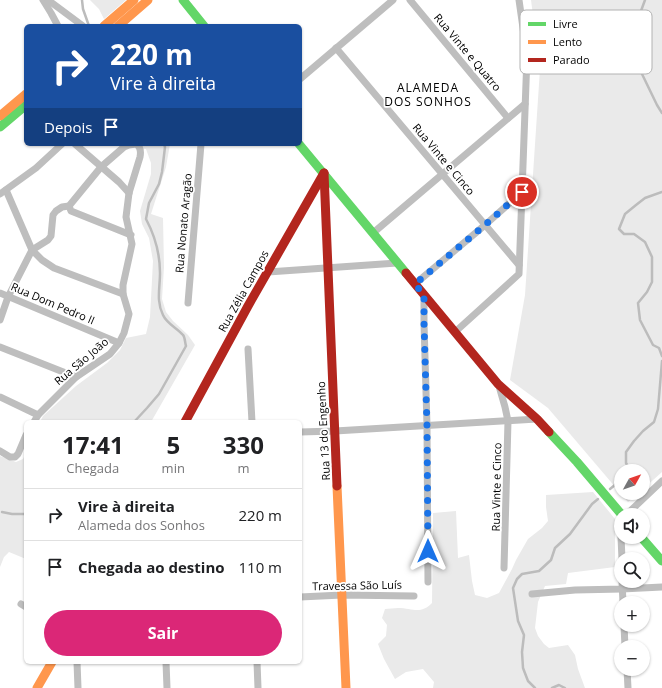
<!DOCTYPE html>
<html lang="pt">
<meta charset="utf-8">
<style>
body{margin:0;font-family:"Open Sans",sans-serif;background:#f6f6f6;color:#202124;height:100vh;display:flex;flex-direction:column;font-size:15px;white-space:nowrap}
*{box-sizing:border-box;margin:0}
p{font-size:13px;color:#757577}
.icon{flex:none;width:22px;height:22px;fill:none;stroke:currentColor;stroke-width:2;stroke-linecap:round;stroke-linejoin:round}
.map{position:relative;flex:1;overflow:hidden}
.panel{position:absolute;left:24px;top:420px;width:278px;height:244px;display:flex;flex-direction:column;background:#fff;border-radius:6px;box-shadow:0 1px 3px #0004}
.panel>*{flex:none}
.banner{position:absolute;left:24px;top:24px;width:278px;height:122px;border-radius:6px;box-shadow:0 1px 3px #0004;background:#1a4fa0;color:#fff;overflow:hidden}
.needle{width:26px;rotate:50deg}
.controls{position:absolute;left:614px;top:464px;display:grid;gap:8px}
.controls a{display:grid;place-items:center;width:36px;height:36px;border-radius:50%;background:#fff;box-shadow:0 1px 3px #0004;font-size:20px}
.pin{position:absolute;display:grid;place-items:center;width:34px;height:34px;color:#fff;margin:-17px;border:2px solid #fff;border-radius:50%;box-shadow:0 1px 4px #0007}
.me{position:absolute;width:44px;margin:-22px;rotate:0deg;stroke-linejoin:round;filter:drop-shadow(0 0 3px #0008)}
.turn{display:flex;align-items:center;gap:14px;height:84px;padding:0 20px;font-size:18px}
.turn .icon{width:52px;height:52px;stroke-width:2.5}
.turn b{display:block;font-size:28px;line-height:34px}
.then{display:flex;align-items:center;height:38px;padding:0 20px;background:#0003;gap:8px;font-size:15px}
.eta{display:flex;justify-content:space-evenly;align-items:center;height:68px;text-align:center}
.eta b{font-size:24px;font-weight:700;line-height:28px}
.primary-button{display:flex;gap:8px;margin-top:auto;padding:8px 20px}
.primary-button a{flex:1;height:46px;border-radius:24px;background:#db2777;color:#fff;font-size:16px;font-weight:700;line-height:46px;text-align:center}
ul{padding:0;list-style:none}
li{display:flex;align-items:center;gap:12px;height:52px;padding:0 20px;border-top:1px solid #e0e0e0}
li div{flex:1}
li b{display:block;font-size:15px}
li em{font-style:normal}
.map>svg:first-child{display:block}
.green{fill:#eaeaea}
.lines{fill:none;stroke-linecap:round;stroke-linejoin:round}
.stream{stroke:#bcbcbc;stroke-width:2.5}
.street{stroke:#bebebe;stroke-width:7}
.fast{stroke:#63d668;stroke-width:9}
.slow{stroke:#ff974d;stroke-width:9}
.jam{stroke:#b3261e;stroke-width:9}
.route{stroke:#1a73e8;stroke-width:7;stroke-dasharray:0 12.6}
.labels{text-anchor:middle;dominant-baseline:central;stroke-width:3.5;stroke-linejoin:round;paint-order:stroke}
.street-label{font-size:11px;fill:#000;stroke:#fff}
.neighbourhood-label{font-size:12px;letter-spacing:1px;fill:#000;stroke:#fff}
.key{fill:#fff;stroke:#b2b2b2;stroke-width:1}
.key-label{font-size:11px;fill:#000}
</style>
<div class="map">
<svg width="662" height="688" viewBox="0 0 662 688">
<rect width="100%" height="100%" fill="#fff"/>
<!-- green -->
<g class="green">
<polygon points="90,0 126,0 104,19 99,9"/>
<polygon points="531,0 662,0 662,472 643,489 643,471 621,471 621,493 638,493 628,502 548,408 510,380 525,295 540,69"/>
<polygon points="132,144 170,144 166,167 151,214 163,218 164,267 162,299 166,312 173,321 188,335 195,345 151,422 40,422 43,416 76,386 107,363 120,350 126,338 146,334 150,317 153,261 149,238 142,224 140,211 151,174 151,163 146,149 137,148"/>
<polygon points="26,453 26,559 9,552 4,557 0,567 0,456 16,462 23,459"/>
<path d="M593 492 615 519V567L568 573 566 584 545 586 538 602 535 628 538 636 544 644 549 648 568 645 575 655 578 669 585 688H433L434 682 423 669 406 672 395 679 384 659 378 644 386 636 387 625 382 618 385 609C389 609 394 608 398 608 413 608 420 615 432 603L433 513 456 511 458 558 469 555 472 581 475 595 487 598 499 593 512 569 516 560 528 539 542 528 548 521 546 507V495Z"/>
</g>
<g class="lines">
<!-- stream -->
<g class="stream">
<polyline points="82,0 83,9 89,26"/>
<polyline points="645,0 638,19 642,74 657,105 662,113"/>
<polyline points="662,192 645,198 636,205 625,214 619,229 624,234 634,234 645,242 652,257 652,282 647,292 638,303 640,320 653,345 659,348 662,356"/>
<path d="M134 422 147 408 159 394 186 346C185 343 185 337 183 335 177 328 167 324 163 315 156 301 160 288 160 273 160 253 155 236 146 219L149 203 159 184 162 172 165 147 164 144"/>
<polyline points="627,471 629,468 626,463 626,452 634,441 643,431 654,422 658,409 662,361"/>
<polyline points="610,489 621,480"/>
<polyline points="2,512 12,514 26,514"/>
<polyline points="535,688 528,681 523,668 522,652 524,635 518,621 513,588 517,579 522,574 539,571 551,560 555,548 570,534 592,504 598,499"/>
<polyline points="552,688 559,685 565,688"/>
</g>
<!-- street -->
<g class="street">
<polyline points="43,0 51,13 58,26"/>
<polyline points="48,0 83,26"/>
<polyline points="410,0 508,118"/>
<polyline points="336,48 519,265"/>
<polyline points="300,79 393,0"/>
<polyline points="75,144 119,182 129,193"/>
<polyline points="6,190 32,250 42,260 54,268 123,294"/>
<polyline points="0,194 36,168 62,144"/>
<polyline points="69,206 71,211 131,235"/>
<polyline points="373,233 525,104"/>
<polyline points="268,272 397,263"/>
<polyline points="415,284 485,225 522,192"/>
<polyline points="0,293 119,343"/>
<polyline points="424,295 424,323 427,426 428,582"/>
<polyline points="188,303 201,144"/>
<path d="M0 320 8 297 32 250 48 240 51 236 53 215 56 211 62 207 69 206 101 167 124 147 129 145 136 144C141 147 141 152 140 157L129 193 126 217 132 244 123 285V294L129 314 124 333 119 343 110 354 76 377 38 415 34 422"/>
<polyline points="455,332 519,274 527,56 519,0"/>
<polyline points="0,347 76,377"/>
<polyline points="248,349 252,422"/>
<polyline points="499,386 505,407 508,421 504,568"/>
<polyline points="0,397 38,415"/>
<polyline points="300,432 335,431 537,419"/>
<polyline points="0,451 10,457 15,457 18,454 26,435"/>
<polyline points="626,515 662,481"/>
<polyline points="621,537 622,559"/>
<polyline points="622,581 623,603"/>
<polyline points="532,594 575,590 622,589 662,587"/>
<polyline points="300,597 342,595 414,596"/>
<polyline points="21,604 26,607"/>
<polyline points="624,625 625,647"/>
<polyline points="77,662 78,688"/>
<polyline points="166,662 167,688"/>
<polyline points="257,662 258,688"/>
<polyline points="627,669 628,688"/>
</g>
<!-- fast -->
<g class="fast">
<polyline points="183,0 204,26"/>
<polyline points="0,127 26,105"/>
<polyline points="299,144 406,273"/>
<polyline points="549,432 577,462 622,515"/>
<polyline points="641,537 662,561"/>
</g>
<!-- slow -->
<g class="slow">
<polyline points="104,26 134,0"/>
<polyline points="118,26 148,0"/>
<polyline points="0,116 26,94"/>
<polyline points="337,486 346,688"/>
<polyline points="37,688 52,662"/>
</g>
<!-- jam -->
<g class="jam">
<polyline points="324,173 337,486"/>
<polyline points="406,273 498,384 537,419 549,432"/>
<polyline points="185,422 248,306 324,173"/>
</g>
</g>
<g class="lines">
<!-- route -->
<polyline class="route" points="428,551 427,426 424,323 424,295 415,284 485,225 522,192"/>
</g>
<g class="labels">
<!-- street labels -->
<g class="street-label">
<text transform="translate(468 52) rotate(50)">Rua Vinte e Quatro</text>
<text transform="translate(444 159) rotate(50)">Rua Vinte e Cinco</text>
<text transform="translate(183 223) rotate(-85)">Rua Nonato Aragão</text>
<text transform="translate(243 291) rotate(-61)">Rua Zélia Campos</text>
<text transform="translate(53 303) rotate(23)">Rua Dom Pedro II</text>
<text transform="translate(81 361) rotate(-40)">Rua São João</text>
<text transform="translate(323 431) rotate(-93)">Rua 13 do Engenho</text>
<text transform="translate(496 487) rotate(-89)">Rua Vinte e Cinco</text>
<text transform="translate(357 585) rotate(-1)">Travessa São Luís</text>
</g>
<!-- neighbourhood labels -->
<g class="neighbourhood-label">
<text x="428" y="87">ALAMEDA<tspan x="428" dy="14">DOS SONHOS</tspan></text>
</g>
</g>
<!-- legend -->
<rect x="520" y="10" width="132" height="64" rx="6" class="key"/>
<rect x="528" y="22" width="18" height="4" fill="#63d668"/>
<rect x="528" y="40" width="18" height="4" fill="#ff974d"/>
<rect x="528" y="58" width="18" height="4" fill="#b3261e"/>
<g class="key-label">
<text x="553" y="28">Livre</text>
<text x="553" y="46">Lento</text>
<text x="553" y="64">Parado</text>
</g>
</svg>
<div class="controls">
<a><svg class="needle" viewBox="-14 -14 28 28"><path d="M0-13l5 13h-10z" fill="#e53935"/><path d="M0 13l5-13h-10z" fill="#757577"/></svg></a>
<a><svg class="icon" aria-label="sound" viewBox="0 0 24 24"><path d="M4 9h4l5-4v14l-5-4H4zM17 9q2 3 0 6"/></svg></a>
<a><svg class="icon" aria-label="search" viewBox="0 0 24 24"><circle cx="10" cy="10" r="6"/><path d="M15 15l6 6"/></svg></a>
<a>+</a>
<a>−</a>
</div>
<div class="pin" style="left:522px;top:192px;background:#d93025"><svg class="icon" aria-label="arrive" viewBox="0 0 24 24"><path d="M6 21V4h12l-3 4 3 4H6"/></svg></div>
<svg class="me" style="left:428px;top:551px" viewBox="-20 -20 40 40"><path d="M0-17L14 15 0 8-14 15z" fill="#1a73e8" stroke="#fff" stroke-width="4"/></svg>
<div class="banner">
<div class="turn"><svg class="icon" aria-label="right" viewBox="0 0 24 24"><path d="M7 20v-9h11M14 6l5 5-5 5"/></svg><div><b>220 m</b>Vire à direita</div></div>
<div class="then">Depois<svg class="icon" aria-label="arrive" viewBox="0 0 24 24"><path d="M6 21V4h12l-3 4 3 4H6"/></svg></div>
</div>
<section class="panel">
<div class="eta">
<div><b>17:41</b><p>Chegada</p></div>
<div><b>5</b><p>min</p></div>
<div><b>330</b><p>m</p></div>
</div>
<ul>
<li><svg class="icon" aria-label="right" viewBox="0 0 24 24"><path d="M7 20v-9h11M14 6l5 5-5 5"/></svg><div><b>Vire à direita</b><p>Alameda dos Sonhos</p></div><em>220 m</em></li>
<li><svg class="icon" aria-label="arrive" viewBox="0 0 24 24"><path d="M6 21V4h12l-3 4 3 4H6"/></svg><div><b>Chegada ao destino</b></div><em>110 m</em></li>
</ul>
<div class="primary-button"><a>Sair</a></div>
</section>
</div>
